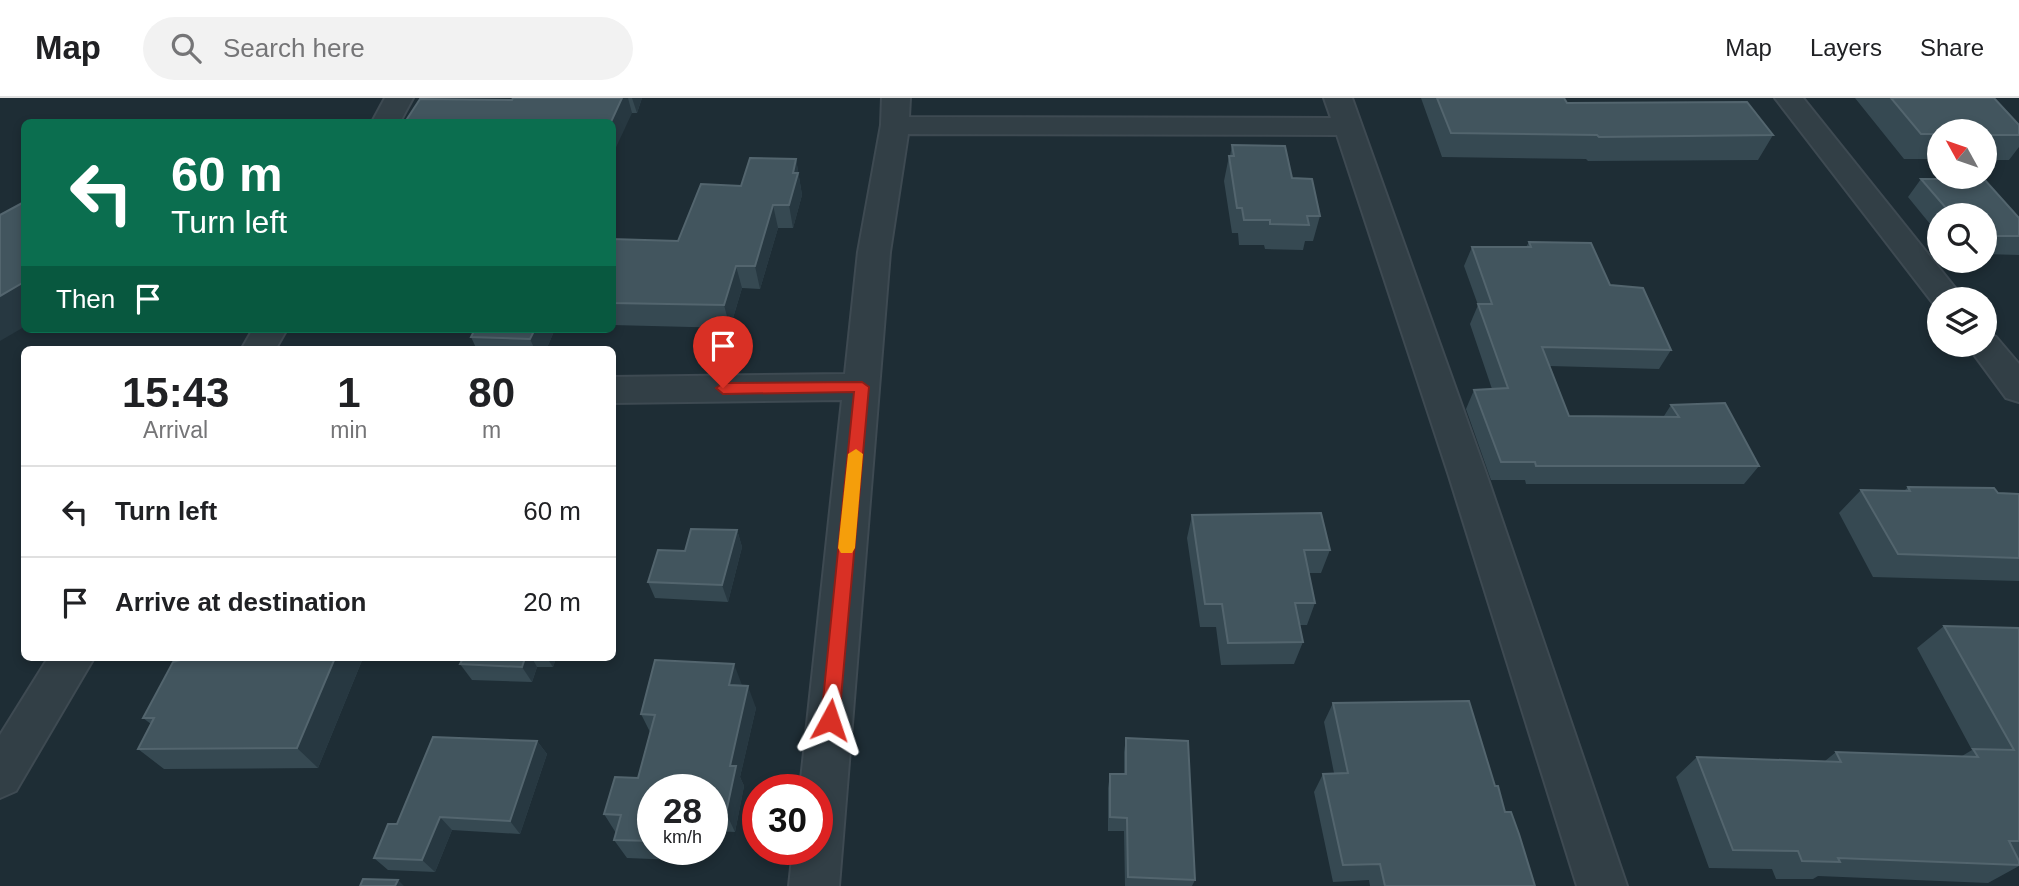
<!DOCTYPE html>
<style>
body{margin:0;font-family:Arial,sans-serif;background:#f2f2f2;color:#202124;height:100vh;display:flex;flex-direction:column;font-size:26px;white-space:nowrap}
*{box-sizing:border-box;margin:0}
p{font-size:23px;color:#757577}
.icon{flex:none;width:38px;height:38px;fill:none;stroke:currentColor;stroke-width:2;stroke-linecap:round;stroke-linejoin:round}
.map{position:relative;flex:1;overflow:hidden}
.panel{position:absolute;left:21px;top:248px;width:595px;height:315px;display:flex;flex-direction:column;background:#fff;border-radius:10px;box-shadow:0 4px 10px #0003}
.panel>*{flex:none}
.top-card{position:absolute;left:21px;top:21px;width:595px;height:214px;border-radius:10px;box-shadow:0 4px 10px #0003;background:#0b6e4f;color:#fff;overflow:hidden}
.needle{width:46px;rotate:310deg}
.tools{position:absolute;left:1927px;top:21px;display:grid;gap:14px}
.tools a{display:grid;place-items:center;width:70px;height:70px;border-radius:50%;background:#fff;box-shadow:0 4px 10px #0003;font-size:35px}
.speed{position:absolute;left:637px;top:676px;display:flex;gap:14px;font-size:35px;font-weight:700;text-align:center}
.speed>*{display:grid;place-content:center;width:91px;height:91px;border-radius:50%;background:#fff;box-shadow:0 4px 10px #0003;line-height:1}
.speed small{font-size:18px;font-weight:400}
.speed .limit{border:10px solid #d22;background:#fff;color:#111}
.pin{position:absolute;display:grid;place-items:center;width:60px;height:60px;color:#fff;margin:-72px -30px;border-radius:50% 50% 50% 0;rotate:-45deg;box-shadow:0 0 7px #0007}
.pin .icon{rotate:45deg}
.me{position:absolute;width:77px;margin:-38px;rotate:5deg;stroke-linejoin:round;filter:drop-shadow(0 0 5px #0008)}
.turn{display:flex;align-items:center;gap:24px;height:147px;padding:0 35px;font-size:32px}
.turn .icon{width:91px;height:91px;stroke-width:2.5}
.turn b{display:block;font-size:49px;line-height:60px}
.then{display:flex;align-items:center;height:66px;padding:0 35px;background:#0003;gap:14px;font-size:26px}
.eta{display:flex;justify-content:space-evenly;align-items:center;height:119px;text-align:center}
.eta b{font-size:42px;font-weight:600;line-height:49px}
ul{padding:0;list-style:none}
li{display:flex;align-items:center;gap:21px;height:91px;padding:0 35px;border-top:2px solid #e0e0e0}
li div{flex:1}
li b{display:block;font-size:26px}
li em{font-style:normal}
header{display:flex;align-items:center;gap:42px;box-sizing:border-box;height:98px;padding:0 35px;background:#fff;border-bottom:2px solid #e0e0e0}
header strong{font-size:33px}
nav{display:flex;gap:38px;margin-inline-start:auto;font-size:24px}
.search{width:490px;height:63px;background:#f2f2f2;display:flex;align-items:center;gap:18px;box-sizing:border-box;padding:0 24px;border-radius:38px;color:#757577;font-size:26px}
.map>svg:first-child{display:block}
.lines{fill:none;stroke-linecap:round;stroke-linejoin:round}
.minor-casing{stroke:#3e4a52;stroke-width:4}
.minor{fill:#323f46;fill-rule:evenodd}
.wall{fill:#364952}
.shaded-wall{fill:#273841}
.building{fill:#42555e;stroke:#53656e;stroke-width:2}
.route{fill:#d93025;stroke:#8d1f18;stroke-width:2}
.slow{fill:#f59e0b}
</style>
<header>
<strong>Map</strong>
<div class="search"><svg class="icon" aria-label="search" viewBox="0 0 24 24"><circle cx="10" cy="10" r="6"/><path d="M15 15l6 6"/></svg>Search here</div>
<nav><a>Map</a><a>Layers</a><a>Share</a></nav>
</header>
<div class="map">
<svg width="2019" height="788" viewBox="0 0 2019 788">
<rect width="100%" height="100%" fill="#1e2d35"/>
<g class="lines">
<!-- minor casing -->
<g class="minor-casing">
<g id="minor">
<polygon points="385,0 413,0 400,24 372,24"/>
<polygon points="882,0 910,0 909,19 1331,20 1324,0 1352,0 1487,378 1627,788 1577,788 1449,378 1337,37 908,36 890,154 839,788 789,788 793,751 817,751 817,691 800,691 842,302 612,305 612,279 845,276 858,154 881,27"/>
<polygon points="1775,0 1803,0 1964,201 1939,201 1939,210 1936,209"/>
<polygon points="253,231 287,231 275,252 241,252"/>
<polygon points="1984,235 1996,239 2019,266 2019,304 2006,300 1967,247 1984,247"/>
<polygon points="48,560 94,560 16,693 0,700 0,637"/>
</g>
</g>
<!-- minor -->
<use href="#minor" class="minor"/>
</g>
<!-- wall -->
<g class="wall">
<polygon points="513,0 642,0 637,15 632,15 512,2"/>
<polygon points="1421,0 1564,0 1567,5 1773,37 1758,62 1588,63 1586,61 1442,59"/>
<polygon points="1855,0 1994,0 2019,27 2019,49 2009,62 1984,62 1984,33 1939,33 1939,61 1904,61"/>
<polygon points="1232,47 1292,80 1320,118 1313,143 1305,143 1303,152 1265,151 1264,147 1239,147 1238,135 1232,135 1224,83 1229,58 1230,58"/>
<polygon points="796,61 802,97 793,130 778,130 760,191 742,190 730,230 612,227 612,141 678,143 741,88"/>
<polygon points="1921,81 2019,120 2019,157 1984,156 1984,117 1939,117 1939,137 1908,99"/>
<polygon points="1529,144 1610,187 1671,252 1659,271 1550,268 1569,318 1664,318 1671,307 1759,368 1744,386 1526,386 1525,382 1491,382 1466,311 1474,292 1492,291 1470,226 1478,207 1464,168 1472,149 1526,149"/>
<polygon points="555,231 546,252 477,252 471,239"/>
<polygon points="1908,389 2019,396 2019,483 1873,479 1839,415 1861,392 1905,392"/>
<polygon points="1192,417 1330,452 1321,475 1309,475 1315,505 1307,527 1299,527 1303,544 1294,566 1221,567 1216,529 1200,529 1187,440"/>
<polygon points="737,432 742,449 728,504 655,500 648,484 685,453"/>
<polygon points="1944,528 2019,530 2019,768 1988,785 1818,778 1813,781 1776,781 1772,771 1709,770 1676,679 1697,659 1825,663 1836,654 1962,658 1972,652 1917,550"/>
<polygon points="363,560 318,670 164,671 138,651 151,626 143,620 184,561"/>
<polygon points="463,560 556,560 553,569 537,569 532,584 472,582 460,566"/>
<polygon points="742,588 756,610 740,679 744,688 735,734 712,733 712,691 653,691 653,751 705,751 702,763 627,760 614,742 616,735 604,716 638,680 650,634 641,616"/>
<polygon points="1333,605 1495,688 1535,788 1370,788 1369,782 1333,784 1314,694 1323,676 1334,675 1324,624"/>
<polygon points="1126,640 1195,782 1192,788 1125,788 1124,733 1108,733 1108,690 1110,676 1124,676 1124,654"/>
<polygon points="537,643 547,656 520,736 452,732 435,774 388,772 374,760"/>
</g>
<!-- shaded-wall -->
<g class="shaded-wall">
<polygon points="622,0 628,0 632,15 612,58 612,24 611,24"/>
<polygon points="632,0 642,0 637,15"/>
<polygon points="796,61 802,97 793,130 789,107 793,75"/>
<polygon points="773,107 778,130 760,191 755,168"/>
<polygon points="736,168 742,190 730,230 724,207"/>
<polygon points="24,184 24,229 0,243 0,198"/>
<polygon points="535,231 555,231 546,252 535,252 530,241"/>
<polygon points="737,432 742,449 728,504 722,487"/>
<polygon points="335,560 363,560 318,670 297,650"/>
<polygon points="525,560 532,560 537,569 532,584 522,569"/>
<polygon points="547,560 556,560 553,569"/>
<polygon points="734,566 742,587 729,587"/>
<polygon points="748,588 756,610 740,679 744,688 735,734 726,715 730,668"/>
<polygon points="537,643 547,656 520,736 510,723"/>
<polygon points="440,719 452,732 435,774 422,762"/>
<polygon points="695,751 705,751 702,763"/>
<polygon points="398,782 404,788 395,788"/>
</g>
<!-- building -->
<g class="building">
<polygon points="513,0 622,0 611,24 405,24 420,1 512,2"/>
<polygon points="1437,0 1564,0 1567,5 1747,4 1773,37 1599,39 1597,37 1451,35"/>
<polygon points="1891,0 1994,0 2019,27 2019,37 1984,37 1984,33 1939,33 1939,36 1921,36"/>
<polygon points="1232,47 1285,48 1292,80 1312,81 1320,118 1307,118 1309,127 1270,126 1270,122 1244,122 1242,110 1237,110 1229,58 1234,58"/>
<polygon points="750,60 796,61 793,75 798,75 789,107 773,107 755,168 736,168 724,207 612,205 612,141 678,143 701,86 741,88"/>
<polygon points="1921,81 1984,81 2019,120 2019,138 1984,138 1984,117 1952,117"/>
<polygon points="24,104 24,184 0,198 0,117"/>
<polygon points="1529,144 1591,145 1610,187 1643,190 1671,252 1542,249 1569,318 1679,319 1671,307 1725,305 1759,368 1536,368 1535,364 1501,364 1474,292 1508,290 1478,206 1492,206 1472,149 1531,149"/>
<polygon points="475,231 535,231 530,241 471,239"/>
<polygon points="1908,389 1994,390 1998,395 2019,396 2019,460 1898,456 1861,392 1910,393"/>
<polygon points="1321,415 1330,452 1304,452 1315,505 1295,505 1303,544 1228,545 1222,506 1205,506 1192,417"/>
<polygon points="691,431 737,432 722,487 648,484 658,452 685,453"/>
<polygon points="1944,528 2019,530 2019,743 2009,743 2019,763 2019,767 1838,760 1840,764 1802,763 1798,753 1733,752 1697,659 1841,664 1836,654 1978,659 1973,651 2014,652"/>
<polygon points="185,560 335,560 297,650 138,651 154,620 143,620 173,564 184,561"/>
<polygon points="463,560 525,560 522,569 460,566"/>
<polygon points="655,562 734,566 729,587 748,588 730,668 736,668 726,715 712,715 712,691 653,691 653,743 614,742 621,717 604,716 615,679 638,680 655,617 641,616"/>
<polygon points="1469,603 1495,688 1498,688 1505,714 1511,714 1519,736 1535,788 1385,788 1380,766 1343,767 1323,676 1348,675 1333,605"/>
<polygon points="433,639 537,643 510,723 440,719 422,762 374,760 388,726 397,726"/>
<polygon points="1126,640 1188,643 1195,782 1128,779 1127,720 1110,719 1110,676 1126,676"/>
<polygon points="363,781 398,782 395,788 360,788"/>
</g>
<!-- route -->
<polygon class="route" points="862,284 869,289 839,622 837,628 830,630 824,628 821,622 854,294 723,296 716,290 723,285"/>
<!-- slow -->
<polygon class="slow" points="856,351 863,356 855,450 852,455 841,455 838,450 848,356"/>
</svg>
<div class="tools">
<a><svg class="needle" viewBox="-14 -14 28 28"><path d="M0-13l5 13h-10z" fill="#e53935"/><path d="M0 13l5-13h-10z" fill="#757577"/></svg></a>
<a><svg class="icon" aria-label="search" viewBox="0 0 24 24"><circle cx="10" cy="10" r="6"/><path d="M15 15l6 6"/></svg></a>
<a><svg class="icon" aria-label="layers" viewBox="0 0 24 24"><path d="M12 4l9 5-9 5-9-5zM3 14l9 5 9-5"/></svg></a>
</div>
<div class="speed"><div>28<small>km/h</small></div><div class="limit">30</div></div>
<div class="pin" style="left:723px;top:290px;background:#d93025"><svg class="icon" aria-label="arrive" viewBox="0 0 24 24"><path d="M6 21V4h12l-3 4 3 4H6"/></svg></div>
<svg class="me" style="left:830px;top:622px" viewBox="-20 -20 40 40"><path d="M0-17L14 15 0 8-14 15z" fill="#d93025" stroke="#fff" stroke-width="4"/></svg>
<div class="top-card">
<div class="turn"><svg class="icon" aria-label="left" viewBox="0 0 24 24"><path d="M17 20v-9H6M10 6l-5 5 5 5"/></svg><div><b>60 m</b>Turn left</div></div>
<div class="then">Then<svg class="icon" aria-label="arrive" viewBox="0 0 24 24"><path d="M6 21V4h12l-3 4 3 4H6"/></svg></div>
</div>
<section class="panel">
<div class="eta">
<div><b>15:43</b><p>Arrival</p></div>
<div><b>1</b><p>min</p></div>
<div><b>80</b><p>m</p></div>
</div>
<ul>
<li><svg class="icon" aria-label="left" viewBox="0 0 24 24"><path d="M17 20v-9H6M10 6l-5 5 5 5"/></svg><div><b>Turn left</b></div><em>60 m</em></li>
<li><svg class="icon" aria-label="arrive" viewBox="0 0 24 24"><path d="M6 21V4h12l-3 4 3 4H6"/></svg><div><b>Arrive at destination</b></div><em>20 m</em></li>
</ul>
</section>
</div>
